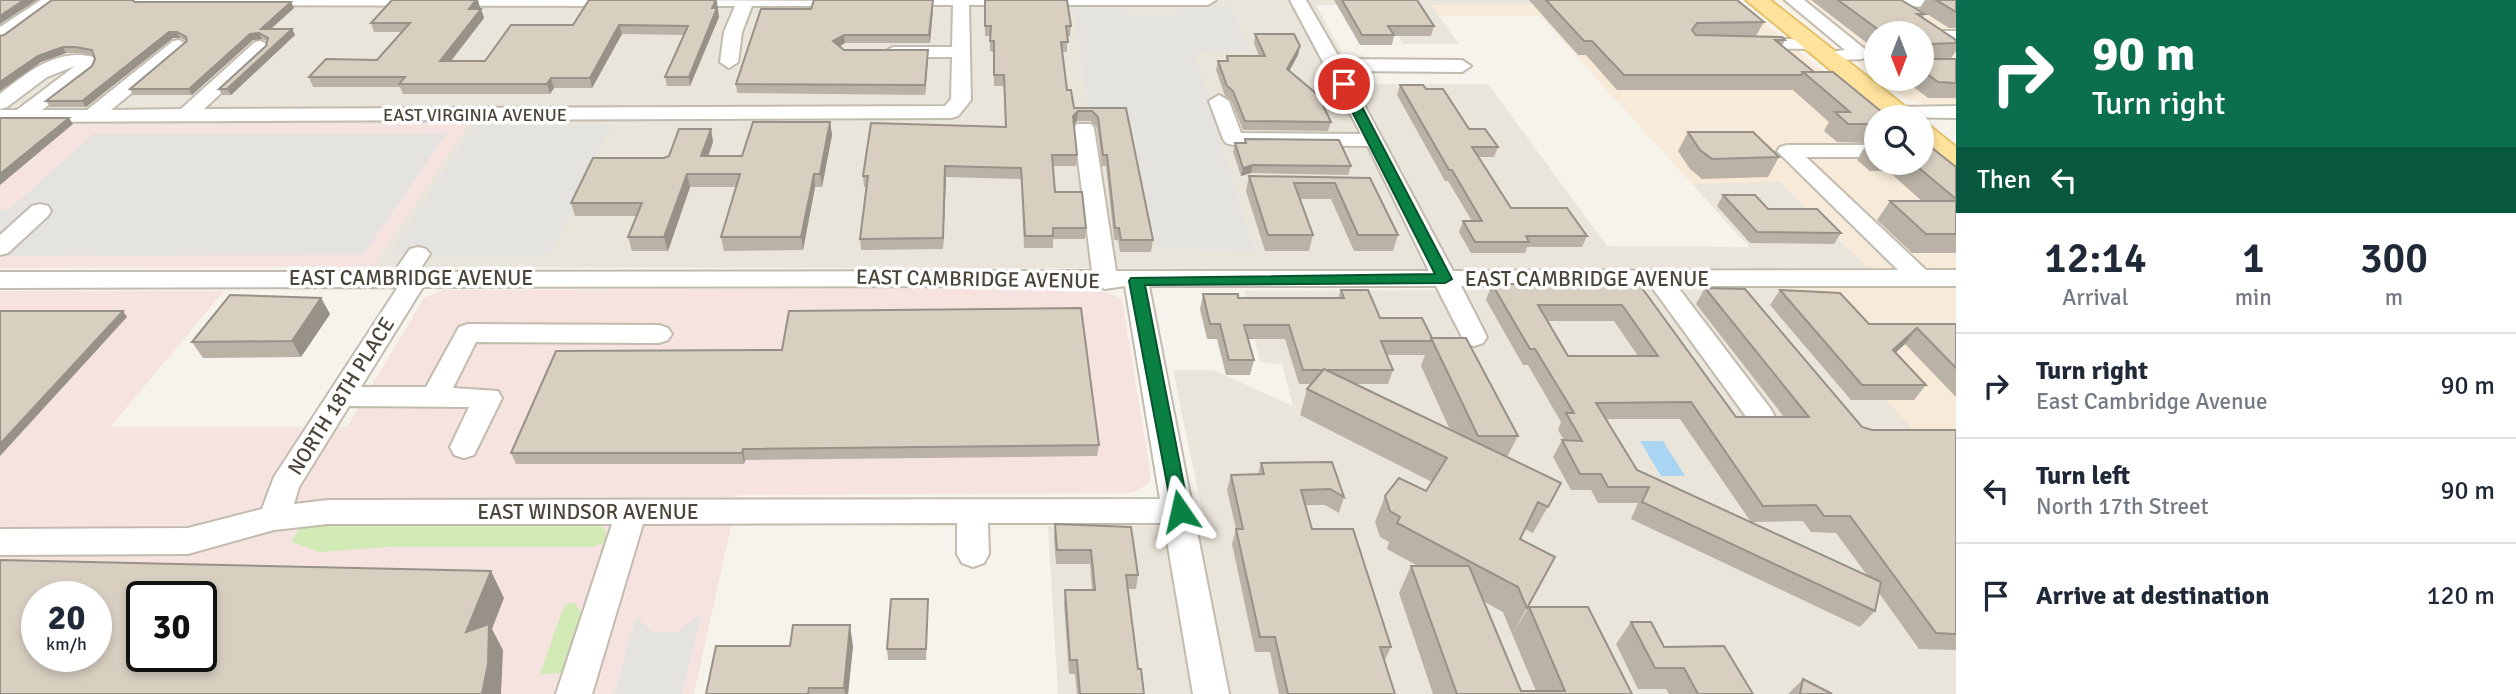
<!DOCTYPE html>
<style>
body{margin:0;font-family:Signika,sans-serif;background:#f6f6f7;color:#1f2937;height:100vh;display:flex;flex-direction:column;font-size:26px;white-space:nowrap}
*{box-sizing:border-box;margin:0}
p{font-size:23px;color:#747a83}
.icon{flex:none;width:38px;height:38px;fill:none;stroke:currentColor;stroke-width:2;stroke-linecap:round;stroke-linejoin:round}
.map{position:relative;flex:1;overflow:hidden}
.drawer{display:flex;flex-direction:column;background:#fff;width:560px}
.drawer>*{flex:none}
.hud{background:#0b6e4f;color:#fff;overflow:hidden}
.needle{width:46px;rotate:180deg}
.buttons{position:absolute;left:1864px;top:21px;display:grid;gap:14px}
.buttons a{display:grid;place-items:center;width:70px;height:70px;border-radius:50%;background:#fff;box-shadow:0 4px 10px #0003;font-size:35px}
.speed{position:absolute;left:21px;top:581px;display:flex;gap:14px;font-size:35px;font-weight:700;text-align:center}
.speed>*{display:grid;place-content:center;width:91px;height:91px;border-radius:50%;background:#fff;box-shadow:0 4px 10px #0003;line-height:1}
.speed small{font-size:18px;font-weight:400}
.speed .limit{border:4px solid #111;border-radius:10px;background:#fff;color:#111}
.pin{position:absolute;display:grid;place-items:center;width:60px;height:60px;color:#fff;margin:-30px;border:4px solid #fff;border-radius:50%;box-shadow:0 2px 7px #0007}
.me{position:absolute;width:77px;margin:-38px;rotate:349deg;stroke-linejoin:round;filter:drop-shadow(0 0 5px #0008)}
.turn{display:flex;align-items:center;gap:24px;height:147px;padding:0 21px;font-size:32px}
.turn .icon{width:91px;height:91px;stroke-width:2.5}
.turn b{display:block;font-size:49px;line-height:60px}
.then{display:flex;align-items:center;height:66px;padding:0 21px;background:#0003;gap:14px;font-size:26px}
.eta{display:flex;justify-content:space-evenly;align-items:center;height:119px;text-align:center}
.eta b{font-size:42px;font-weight:600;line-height:49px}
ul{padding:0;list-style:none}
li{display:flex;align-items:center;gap:21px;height:105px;padding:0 21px;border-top:2px solid #e0e1e3}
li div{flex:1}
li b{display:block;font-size:26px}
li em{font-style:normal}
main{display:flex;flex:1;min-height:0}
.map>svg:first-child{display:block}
.residential{fill:#eae5da}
.commercial{fill:#f7ead8}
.medical{fill:#f6e3e0;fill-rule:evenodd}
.green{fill:#d2eab5}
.parking{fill:#e5e3e0}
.water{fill:#a9d4f2}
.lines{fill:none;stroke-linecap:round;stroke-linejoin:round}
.minor-casing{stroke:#c2bbae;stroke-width:4}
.major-casing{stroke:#e6c16a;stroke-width:4}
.minor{fill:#fff;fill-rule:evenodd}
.major{fill:#ffe39c;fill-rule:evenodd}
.wall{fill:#bab2a6;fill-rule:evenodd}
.shaded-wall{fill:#979187}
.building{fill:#d8cfc1;stroke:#979187;stroke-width:2;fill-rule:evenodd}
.route{fill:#0b8043;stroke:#07532c;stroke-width:2}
.labels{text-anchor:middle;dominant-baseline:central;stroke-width:7;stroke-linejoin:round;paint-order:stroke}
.far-street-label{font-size:18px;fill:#4b4439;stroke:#fff}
.street-label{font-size:21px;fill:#4b4439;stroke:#fff}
</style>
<main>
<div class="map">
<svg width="1956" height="694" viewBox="0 0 1956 694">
<rect width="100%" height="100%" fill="#f6f3ec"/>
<!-- residential -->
<g class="residential">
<polygon points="0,0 1601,0 1605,5 1431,5 1459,44 1403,44 1379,5 1316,5 1359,84 1488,84 1607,246 1749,247 1692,184 1779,181 1870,270 372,267 467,124 0,124"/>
<polygon points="1786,288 1956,477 1956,694 1058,694 1048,526 1205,525 1173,370 1213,370 1293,406 1282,364 1260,362 1244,291"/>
</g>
<!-- commercial -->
<g class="commercial">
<polygon points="1736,0 1879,117 1876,117 1876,163 1922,163 1956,180 1956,270 1870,270 1779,181 1692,184 1540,16 1439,16 1431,5 1604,5"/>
<polygon points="1779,0 1956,0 1956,104 1923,104 1905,99 1879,79 1922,79 1922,33 1876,33 1876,76"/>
<polygon points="1786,288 1956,288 1956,478"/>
</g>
<!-- medical -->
<g class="medical">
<polygon points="0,124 468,124 372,267 0,268"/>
<path d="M923 288 1105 292 1122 299 1151 477 1150 482 1137 491 1129 493 738 495 694 694H0V291H224L110 427H347L424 298 443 290ZM37 597H96V656H37ZM142 597H201V656H142Z"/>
</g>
<!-- green -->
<g class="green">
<polygon points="596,524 605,529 607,538 604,543 592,547 387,547 320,552 291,542 300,528 314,525"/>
<polygon points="569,603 575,603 584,617 565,673 540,674 564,606"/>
</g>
<!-- parking -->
<g class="parking">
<polygon points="1074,7 1124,8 1126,15 1178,15 1177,8 1230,7 1248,51 1193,52 1253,250 1157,249 1130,116 1090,115"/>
<polygon points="474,125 611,126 550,254 390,254"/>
<polygon points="95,133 447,133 363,255 0,256 0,212 9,209"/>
<polygon points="702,613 682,694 614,694 636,617 653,632 676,632"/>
</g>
<!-- water -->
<polygon class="water" points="1640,441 1663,441 1685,476 1661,476"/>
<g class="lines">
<!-- minor casing -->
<g class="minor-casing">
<g id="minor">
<polygon points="41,0 60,0 6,39 0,40 0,27"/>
<polygon points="130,0 630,0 630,1 622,6 138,5"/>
<path d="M890 0H1216L1208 5H969L971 100 958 116 951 118 0 122V110H17L75 66 47 77 7 107 0 109V94C27 73 56 48 93 57L96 66 94 70 42 110H87L173 41 179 40 188 45 185 49 111 110 181 109 255 42 261 41 270 46 267 50 204 109 945 106 951 99 952 57H893L884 52 893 47H952L953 5H898Z"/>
<path d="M1290 0H1306L1340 59 1462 60 1471 66 1462 72 1346 71 1453 271 1898 270 1777 151 1780 147 1787 145H1876V157H1806L1926 270H1956V286H1677L1770 408 1774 415 1770 422 1760 425 1750 422 1651 286H1461L1487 337 1483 343 1474 346 1465 343 1436 286H1149L1229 694H1193L1164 523H988L989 554 984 563 973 567 962 563 957 554V523L643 524 592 694H556L612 524H328L274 530 188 554 0 555V529L188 528 262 509 274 477 398 287 0 288V272H394L410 249 418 247 426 249 430 254 419 271 422 272 1092 271 1074 128 1077 124H1091L1094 128 1116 271H1429L1368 146 1233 145 1226 143 1223 139 1209 101 1219 95 1229 101 1241 133 1361 134ZM1097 286 1105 289 1125 286 1160 499 328 500 294 504 299 487 349 406 469 407 450 447 454 455 464 458 474 455 502 398 498 391 453 388 476 342 659 343 668 340 672 334 668 328 659 325 468 324 459 327 426 387H361L423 287Z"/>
<polygon points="1785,0 1804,0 1871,54 1862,59 1821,61 1818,57 1821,53 1845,50"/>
<polygon points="1881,0 1956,0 1956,6 1888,7 1882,6"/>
<polygon points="673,1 673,0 857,1 849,6 752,6 742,32 738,62 729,68 720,62 724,32 735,6 681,6"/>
<polygon points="1941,31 1956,31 1956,41 1935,40 1932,36 1935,32"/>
<polygon points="1747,39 1811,39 1820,44 1811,49 1741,48 1738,44 1741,40"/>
<polygon points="1956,106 1956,118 1891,117 1888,113 1891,109 1898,107"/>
<polygon points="40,204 48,206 51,211 48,216 8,253 0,255 0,235 32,206"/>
</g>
</g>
<!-- major casing -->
<g class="major-casing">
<g id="major">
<polygon points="1746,0 1770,0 1912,112 1915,117 1888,117"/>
<polygon points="1922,124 1931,127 1956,147 1956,168 1947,166 1922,145"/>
</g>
</g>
<!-- minor -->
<use href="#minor" class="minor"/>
<!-- major -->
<use href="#major" class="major"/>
</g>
<!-- wall -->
<g class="wall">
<polygon points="392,0 478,0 480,8 479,9 481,9 484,18 451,61 485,61 573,25 589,0 717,0 719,17 690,86 667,86 665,77 684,35 622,34 592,88 554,88 550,94 403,94 400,87 313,87 309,77 377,60 402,32 374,32 371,23"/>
<polygon points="985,0 1071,26 1070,36 1067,36 1067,52 1062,52 1067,90 1074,108 1126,108 1153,240 1151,252 1120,252 1118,240 1114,240 1106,166 1102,166 1097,128 1091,121 1077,121 1074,125 1077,155 1076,166 1053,166 1055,192 1086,228 1085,239 1053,239 1053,248 1024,248 1021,179 946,177 943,249 861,250 860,239 866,187 864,187 863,176 1005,127 1004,86 994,86 993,52 990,51 990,36 985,36"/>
<polygon points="1334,0 1417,0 1434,26 1431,36 1394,36 1392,45 1360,45"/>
<polygon points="1529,0 1737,0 1764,22 1756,36 1785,40 1782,46 1814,72 1876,117 1876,163 1922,163 1956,167 1956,253 1912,253 1877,220 1890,201 1922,201 1888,171 1870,171 1857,160 1867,143 1837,142 1824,131 1829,122 1793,90 1617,90 1586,55 1578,55"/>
<polygon points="1811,0 1901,0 1925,14 1923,17 1956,40 1956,51 1951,58 1939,59 1956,59 1956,98 1928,98 1903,79 1922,79 1922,33 1876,33 1876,50"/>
<polygon points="1925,0 1956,0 1956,28 1949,28 1919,9"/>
<polygon points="135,2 291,2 294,8 271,29 292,29 295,35 231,95 222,95 219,89 266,46 267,41 262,39 253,40 192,95 133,95 130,89 186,41 180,38 173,38 86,107 50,107 46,101 92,66 95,59 94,56 80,53 66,53 41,62 0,91 0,36"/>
<polygon points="933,8 930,43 845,43 840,46 844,50 928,50 925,95 737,93 736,84 811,9"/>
<polygon points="1255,34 1298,55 1289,71 1331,122 1328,131 1243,130 1231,100 1225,96 1216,70 1218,61 1226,61 1227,56 1259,56 1254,43"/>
<polygon points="1400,85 1426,89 1469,129 1498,147 1494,157 1478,157 1511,208 1587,236 1582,247 1527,247 1525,253 1471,253 1459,232 1463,221 1472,221 1448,181 1445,181 1397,95"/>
<polygon points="830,122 832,135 822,187 815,187 803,250 724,251 721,237 736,187 690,187 668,251 632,251 628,237 637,216 575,216 571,203 669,156 711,129 713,142 708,156 742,156"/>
<polygon points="1688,132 1779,157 1768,177 1702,179 1690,169 1678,151"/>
<polygon points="1245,139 1351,166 1348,175 1251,173 1241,176 1233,152 1235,143 1244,143"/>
<polygon points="1249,176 1370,178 1398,235 1393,251 1354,251 1331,199 1300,199 1313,235 1309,251 1265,251 1246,191"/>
<polygon points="1723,195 1768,209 1841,233 1834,244 1750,243 1717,206"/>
<path d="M1492 284H1639L1736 417H1784L1696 304 1705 288 1862 427 1872 430H1956V650L1919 649 1879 593 1875 611 1860 627 1631 519 1638 503H1598L1591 490H1571L1553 457 1562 440H1564L1558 430 1561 422 1528 365H1523L1486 300ZM1547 321H1614L1638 356H1568ZM1606 419H1680L1751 522 1803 521 1811 532 1836 533 1867 575 1637 470Z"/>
<path d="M1341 290 1380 318 1432 338 1518 436 1507 457 1561 483 1533 533 1525 529 1520 539 1527 608 1512 634 1503 612 1483 601 1521 691H1536L1512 634 1529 607 1632 694H1433L1399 593 1411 566H1418L1387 549 1389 542 1380 537 1375 522 1385 496 1426 491 1432 482 1300 415 1307 389 1311 384H1299L1285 339H1248L1254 360 1250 375H1226L1217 339H1207L1200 309 1203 294 1238 298H1338ZM1387 355H1425L1421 366 1450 430 1354 384H1388L1393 370Z"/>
<polygon points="1780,290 1869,324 1956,324 1956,397 1905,344 1896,352 1926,385 1914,400 1851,400 1770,305"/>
<polygon points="321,298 330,314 301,357 203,358 192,342"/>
<polygon points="782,350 1099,445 1097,456 745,460 744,464 516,464 511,453"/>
<polygon points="1332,462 1344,497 1339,513 1325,505 1305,505 1312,529 1391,647 1384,662 1395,694 1279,694 1270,652 1255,652 1232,544 1236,529 1227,490 1231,475 1258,474 1261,463"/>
<polygon points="1055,524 1138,575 1136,589 1128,589 1138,669 1144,694 1077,694 1075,674 1069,674 1064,604 1065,590 1092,590 1090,564 1056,564 1054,538"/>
<polygon points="928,610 926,660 888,660 887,649"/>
<polygon points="1631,622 1664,647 1753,694 1669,694 1666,689 1638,689 1616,644"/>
<polygon points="853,646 848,694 706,694"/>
<polygon points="1803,679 1832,694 1788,694"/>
</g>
<!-- shaded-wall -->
<g class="shaded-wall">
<polygon points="24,0 37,0 0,24 0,16"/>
<polygon points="476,0 478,0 480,8 472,18 469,9"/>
<polygon points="716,0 719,17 690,86 689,77"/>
<polygon points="933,0 933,8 930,43 929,35"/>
<polygon points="291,2 294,8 264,35 261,29"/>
<polygon points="481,9 484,18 443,71 440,61"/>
<polygon points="619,25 622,34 592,88 590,78"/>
<polygon points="292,29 295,35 231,95 227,89"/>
<polygon points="169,32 177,32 180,38 173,38 86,107 82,101"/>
<polygon points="259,33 262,39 253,40 192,95 189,89 250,34"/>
<polygon points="844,35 845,43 834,50 833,41"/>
<polygon points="1300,46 1298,55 1285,79 1287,69"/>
<polygon points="63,47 66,53 41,62 0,91 0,82 38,56"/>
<polygon points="928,50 928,59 925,95 925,85"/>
<polygon points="551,78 554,88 550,94 547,84"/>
<polygon points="1078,111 1077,121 1072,126 1073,116"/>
<polygon points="69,118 73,124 0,185 0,174"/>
<polygon points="830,122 832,135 822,187 820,174"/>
<polygon points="711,129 713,142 704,169 701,156"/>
<polygon points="1253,165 1251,173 1241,176 1243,168"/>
<polygon points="945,166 946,177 943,249 943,238"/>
<polygon points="687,174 690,187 668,251 664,237"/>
<polygon points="814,174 815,187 803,250 801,237"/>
<polygon points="321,298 330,314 301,357 292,341"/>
<polygon points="123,311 127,317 0,456 0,444"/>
<polygon points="1917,328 1905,344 1882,365 1893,350"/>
<polygon points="743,449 745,460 744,464 742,453"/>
<polygon points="491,571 504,598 492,629 503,650 501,694 482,694 466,632"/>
<polygon points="850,625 853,646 848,694 845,694 844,688"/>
</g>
<!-- building -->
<g class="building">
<polygon points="0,0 24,0 0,16"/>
<polygon points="52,0 132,0 135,2 291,2 261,29 292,29 227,89 219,89 266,46 268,38 259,33 250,34 189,89 130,89 187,41 186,37 177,32 169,32 82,101 46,101 92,66 95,59 92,50 76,47 63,47 38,56 0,82 0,36 4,35"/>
<polygon points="392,0 476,0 469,9 481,9 440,61 485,61 511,25 573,25 589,0 716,0 712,8 717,8 689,77 665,77 688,26 619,25 590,78 551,78 547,84 399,84 405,77 309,77 326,59 377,60 410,23 371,23"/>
<polygon points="814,0 933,0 929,35 844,35 833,41 844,50 928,50 925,85 736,84 761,9 811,9"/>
<polygon points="985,0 1067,0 1071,26 1066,26 1068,42 1061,42 1067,90 1071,90 1074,108 1126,108 1153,240 1121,240 1119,228 1115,228 1107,155 1103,155 1098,117 1092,111 1078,111 1073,116 1077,155 1052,155 1055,192 1082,192 1086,228 1053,228 1053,236 1025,236 1021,168 945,166 943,238 860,239 868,176 863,176 871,123 1006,127 1004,75 994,75 994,41 990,41 991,26 985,26"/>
<polygon points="1342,0 1417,0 1434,26 1388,26 1394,35 1362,35"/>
<polygon points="1546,0 1737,0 1764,22 1697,23 1692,30 1696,35 1782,37 1785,40 1775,40 1814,72 1803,72 1801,75 1624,75 1592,41 1584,41"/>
<polygon points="1838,0 1901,0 1925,14 1917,14 1956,40 1956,43 1930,44 1930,59 1956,59 1956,83 1938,82 1922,70 1922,33 1883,33"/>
<polygon points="1936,0 1956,0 1956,12"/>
<polygon points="1255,34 1294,34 1300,46 1287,69 1318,95 1331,122 1245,121 1233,91 1227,86 1218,61 1228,61 1227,56 1265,56"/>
<polygon points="1803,72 1833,72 1888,117 1876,117 1876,124 1848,124 1835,112 1850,112"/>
<polygon points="1400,85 1423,85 1426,89 1443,89 1469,129 1485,129 1498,147 1472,147 1511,208 1567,208 1587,236 1526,236 1529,242 1475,242 1463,221 1482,221 1452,170 1449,170"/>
<polygon points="0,118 69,118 0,174"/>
<polygon points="753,122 830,122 820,174 814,174 801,237 721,237 740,174 687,174 664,237 628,237 642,203 571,203 593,158 664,158 669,156 679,129 711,129 701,156 742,156"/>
<polygon points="1688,132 1753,132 1779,157 1712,159 1700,150"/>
<polygon points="1245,139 1339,140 1351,166 1253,165 1243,168 1235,143 1246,143"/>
<polygon points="1922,140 1956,167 1956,199 1913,163 1922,163"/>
<polygon points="1868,141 1876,141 1876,147"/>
<polygon points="1249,176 1370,178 1398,235 1358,235 1335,183 1294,183 1313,235 1268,235"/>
<polygon points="1723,195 1755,195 1768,209 1817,209 1841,233 1757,232"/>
<polygon points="1890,201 1956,201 1956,234 1926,234"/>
<path d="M1492 284H1639L1736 417H1809L1705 288 1745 289 1862 427 1872 430H1956V634L1936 633 1850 516H1824L1816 505 1763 506 1691 402 1596 403 1637 470 1881 582 1875 611 1642 502 1649 487H1608L1601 474H1580L1562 440 1582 441 1566 413H1574L1535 349H1530ZM1538 305H1622L1658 356H1568Z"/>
<polygon points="1341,290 1368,290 1380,318 1422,318 1432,338 1431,341 1381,341 1393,370 1303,370 1289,325 1244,325 1254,360 1229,360 1220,324 1210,324 1203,294 1238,294 1238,298 1344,298"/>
<polygon points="1780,290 1840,293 1869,324 1956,324 1956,368 1917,328 1893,350 1926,385 1862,385"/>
<polygon points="230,295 321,298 292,341 192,342"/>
<polygon points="1081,308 1099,445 743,449 742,453 511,453 556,351 782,350 789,311"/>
<polygon points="0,311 123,311 0,444"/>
<polygon points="1431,338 1466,338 1518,436 1478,436"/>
<polygon points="1324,369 1561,483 1548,507 1538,502 1520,539 1555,557 1527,608 1518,587 1397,523 1400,517 1390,511 1385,496 1399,478 1426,491 1447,458 1307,389"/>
<polygon points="1332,462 1344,497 1330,489 1301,490 1312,529 1353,529 1391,647 1380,647 1395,694 1288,694 1275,637 1260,637 1236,529 1243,529 1231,475 1264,474 1261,463"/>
<polygon points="1055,524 1131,527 1138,575 1126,575 1138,669 1141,669 1144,694 1080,694 1077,660 1070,660 1065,590 1095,590 1091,550 1057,550"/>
<path d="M0 560 491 571 466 632 489 624 488 664 482 694H0ZM37 597H96V656H37ZM142 597H201V656H142Z"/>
<polygon points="1411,566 1469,566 1521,691 1565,691 1529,607 1588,607 1632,694 1457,694"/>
<polygon points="891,599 928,599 926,649 887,649"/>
<polygon points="1631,622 1651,622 1664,647 1724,646 1753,694 1698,694 1684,668 1655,668"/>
<polygon points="793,625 850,625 844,688 809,688 808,694 706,694 716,646 790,646"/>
<polygon points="1803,679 1832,694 1800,694"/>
</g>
<!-- route -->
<polygon class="route" points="1340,82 1350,84 1452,279 1445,283 1145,285 1189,511 1186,516 1180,518 1173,516 1129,281 1131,278 1435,274 1338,84"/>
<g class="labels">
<!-- far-street labels -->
<g class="far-street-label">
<text x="475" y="115">EAST VIRGINIA AVENUE</text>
</g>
<!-- street labels -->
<g class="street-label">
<text x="411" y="278">EAST CAMBRIDGE AVENUE</text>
<text transform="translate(978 279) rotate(1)">EAST CAMBRIDGE AVENUE</text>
<text x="1587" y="279">EAST CAMBRIDGE AVENUE</text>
<text transform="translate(341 396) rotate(-58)">NORTH 18TH PLACE</text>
<text x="588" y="512">EAST WINDSOR AVENUE</text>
</g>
</g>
</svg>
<div class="buttons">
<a><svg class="needle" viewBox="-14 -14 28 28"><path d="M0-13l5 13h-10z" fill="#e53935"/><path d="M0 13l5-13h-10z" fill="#747a83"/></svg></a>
<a><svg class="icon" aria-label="search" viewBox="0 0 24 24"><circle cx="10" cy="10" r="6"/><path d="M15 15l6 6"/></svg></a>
</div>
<div class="speed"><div>20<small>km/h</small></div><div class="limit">30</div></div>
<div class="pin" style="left:1344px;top:84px;background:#d93025"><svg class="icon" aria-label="arrive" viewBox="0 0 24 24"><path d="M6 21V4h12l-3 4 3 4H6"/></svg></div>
<svg class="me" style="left:1180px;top:511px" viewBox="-20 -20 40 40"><path d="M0-17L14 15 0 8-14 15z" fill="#0b8043" stroke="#fff" stroke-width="4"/></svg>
</div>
<section class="drawer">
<div class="hud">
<div class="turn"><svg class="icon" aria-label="right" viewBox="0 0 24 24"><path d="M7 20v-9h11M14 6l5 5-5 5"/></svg><div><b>90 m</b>Turn right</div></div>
<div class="then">Then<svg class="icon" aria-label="left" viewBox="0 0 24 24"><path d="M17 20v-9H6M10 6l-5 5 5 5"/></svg></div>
</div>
<div class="eta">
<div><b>12:14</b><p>Arrival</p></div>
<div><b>1</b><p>min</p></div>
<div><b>300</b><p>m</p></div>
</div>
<ul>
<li><svg class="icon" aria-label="right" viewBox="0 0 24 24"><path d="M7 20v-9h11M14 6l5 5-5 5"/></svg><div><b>Turn right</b><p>East Cambridge Avenue</p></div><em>90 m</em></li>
<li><svg class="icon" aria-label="left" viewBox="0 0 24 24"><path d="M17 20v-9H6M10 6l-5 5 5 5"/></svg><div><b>Turn left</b><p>North 17th Street</p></div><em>90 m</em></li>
<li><svg class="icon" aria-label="arrive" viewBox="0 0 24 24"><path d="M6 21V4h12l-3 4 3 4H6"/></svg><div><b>Arrive at destination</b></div><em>120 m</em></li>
</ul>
</section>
</main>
